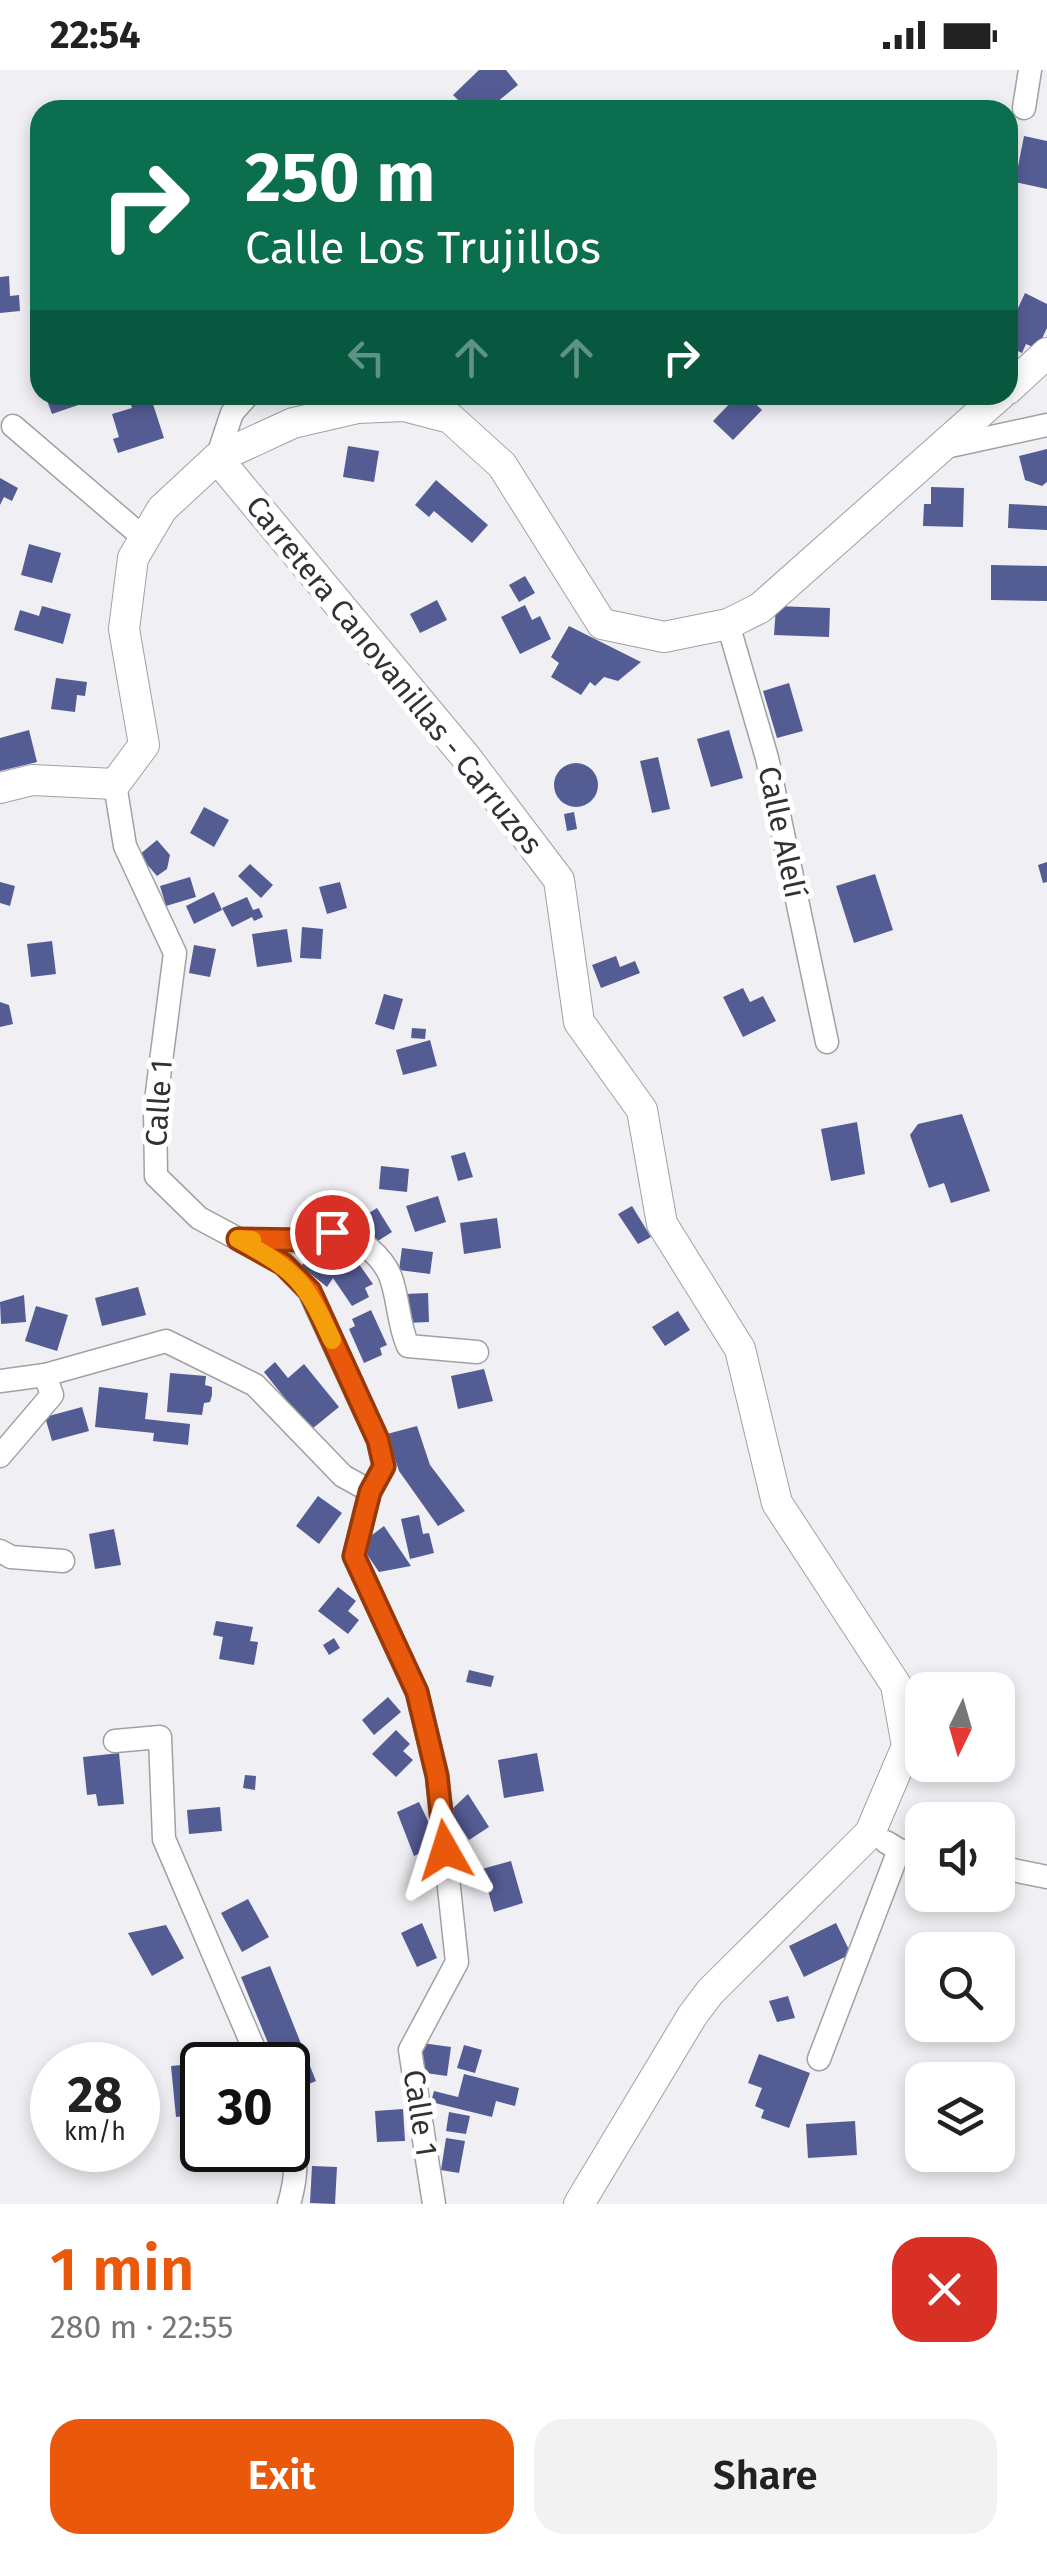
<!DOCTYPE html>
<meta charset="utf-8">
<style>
body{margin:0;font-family:"Fira Sans",sans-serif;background:#f2f2f2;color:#222;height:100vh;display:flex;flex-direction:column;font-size:38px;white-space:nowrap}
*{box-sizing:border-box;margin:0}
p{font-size:32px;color:#767676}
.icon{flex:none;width:55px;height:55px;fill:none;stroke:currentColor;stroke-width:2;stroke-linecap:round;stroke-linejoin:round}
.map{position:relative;height:2134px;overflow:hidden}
.sheet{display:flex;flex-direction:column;background:#fff;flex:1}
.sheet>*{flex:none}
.guide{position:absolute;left:30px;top:30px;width:988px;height:305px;border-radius:30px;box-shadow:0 5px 15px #0003;background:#0b6e4f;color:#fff;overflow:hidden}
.needle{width:65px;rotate:185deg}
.tools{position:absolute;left:905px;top:1602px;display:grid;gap:20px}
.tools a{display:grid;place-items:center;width:110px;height:110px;border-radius:20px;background:#fff;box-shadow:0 5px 15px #0003;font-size:50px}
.speed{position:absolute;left:30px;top:1972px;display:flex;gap:20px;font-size:50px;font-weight:700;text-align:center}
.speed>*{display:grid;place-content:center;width:130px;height:130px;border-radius:50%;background:#fff;box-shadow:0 5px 15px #0003;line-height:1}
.speed small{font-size:25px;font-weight:400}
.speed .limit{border:5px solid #111;border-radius:15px;background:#fff;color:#111}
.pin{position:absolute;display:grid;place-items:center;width:85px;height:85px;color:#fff;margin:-42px;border:5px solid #fff;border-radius:50%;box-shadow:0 2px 10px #0007}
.me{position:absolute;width:110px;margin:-55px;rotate:354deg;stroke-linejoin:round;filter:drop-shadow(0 0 8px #0008)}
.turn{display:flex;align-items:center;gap:35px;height:210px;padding:0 50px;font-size:45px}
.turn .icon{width:130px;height:130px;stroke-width:2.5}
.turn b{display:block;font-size:70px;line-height:85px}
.lanes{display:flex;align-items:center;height:95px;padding:0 50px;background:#0003;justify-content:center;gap:50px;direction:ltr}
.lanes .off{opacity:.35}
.round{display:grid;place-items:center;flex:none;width:105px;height:105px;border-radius:30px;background:#f2f2f2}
.headline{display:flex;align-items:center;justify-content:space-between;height:170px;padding:0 50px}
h1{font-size:60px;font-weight:600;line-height:75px;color:#ea580c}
.action{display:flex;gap:20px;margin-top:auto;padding:20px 50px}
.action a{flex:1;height:115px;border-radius:30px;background:#ea580c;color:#fff;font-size:40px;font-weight:600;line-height:115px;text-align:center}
.action a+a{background:#f2f2f2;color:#222}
.status{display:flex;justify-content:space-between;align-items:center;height:70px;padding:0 50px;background:#fff;direction:ltr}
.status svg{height:28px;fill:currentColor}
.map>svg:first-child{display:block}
.building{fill:#545c94}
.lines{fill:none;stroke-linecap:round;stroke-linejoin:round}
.street-casing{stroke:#a0a1a4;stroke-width:25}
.secondary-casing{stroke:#a0a1a4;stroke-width:32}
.street{stroke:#fff;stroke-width:22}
.secondary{stroke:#fff;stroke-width:30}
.route-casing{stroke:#983908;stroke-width:25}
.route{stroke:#ea580c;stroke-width:18}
.slow{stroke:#f59e0b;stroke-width:18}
.labels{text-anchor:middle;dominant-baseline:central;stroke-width:10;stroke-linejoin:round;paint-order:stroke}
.street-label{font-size:30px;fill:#313233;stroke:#fff}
</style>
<div class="status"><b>22:54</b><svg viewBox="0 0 49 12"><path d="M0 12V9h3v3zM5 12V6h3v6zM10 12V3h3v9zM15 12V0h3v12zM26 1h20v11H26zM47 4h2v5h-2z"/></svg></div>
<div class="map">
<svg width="1047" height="2134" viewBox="0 0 1047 2134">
<rect width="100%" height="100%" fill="#f0f0f4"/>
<!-- building -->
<g class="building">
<polygon points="479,0 506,0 518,15 487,40 468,40 453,25"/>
<polygon points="1024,66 1047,71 1047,119 1015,112"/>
<polygon points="9,206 10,226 19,225 20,241 0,243 0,207"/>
<polygon points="1025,223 1047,234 1047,258 1037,279 1026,274 1022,283 1008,276 1008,260"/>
<polygon points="45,325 84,325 87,332 52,344"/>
<polygon points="150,325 164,368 118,383 113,369 119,367 112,344 132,338 128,326"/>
<polygon points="738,325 746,325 762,340 733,370 713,351"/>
<polygon points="348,376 379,381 374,412 343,407"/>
<polygon points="1047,379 1047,412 1042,416 1025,410 1019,386"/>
<polygon points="0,408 18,418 12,431 4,427 0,435"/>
<polygon points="436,410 488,455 472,473 434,441 429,447 415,435"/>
<polygon points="931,417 964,418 963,457 923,456 924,434 931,434"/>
<polygon points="1009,434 1047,436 1047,460 1008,458"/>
<polygon points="29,474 61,483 52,513 21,505"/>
<polygon points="991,495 1047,496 1047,531 991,530"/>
<polygon points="525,506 535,523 519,532 509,515"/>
<polygon points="437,530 447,550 420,563 410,544"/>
<polygon points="525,535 532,550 540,546 551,569 520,584 501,547"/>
<polygon points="42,536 71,544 63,574 14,560 20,540 39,546"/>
<polygon points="776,536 830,538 829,567 774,565"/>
<polygon points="569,556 641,592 618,611 604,607 595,616 590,612 581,625 551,607 559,593 551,587"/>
<polygon points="56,608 87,612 85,626 77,625 75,642 51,639"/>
<polygon points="789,613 803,661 777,668 763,621"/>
<polygon points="29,660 37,692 0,701 0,668"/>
<polygon points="729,660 743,708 711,717 697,669"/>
<polygon points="658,687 670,739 652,743 640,691"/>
<circle cx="576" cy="715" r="22"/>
<polygon points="204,737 229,750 214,777 190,763"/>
<polygon points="574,742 577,759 567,761 564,744"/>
<polygon points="157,770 170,785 167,799 157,806 139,785"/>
<polygon points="1047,792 1047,812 1043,813 1038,795"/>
<polygon points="250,794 273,815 261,828 238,806"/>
<polygon points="875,804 893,860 854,873 836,816"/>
<polygon points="190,807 196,827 166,836 160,816"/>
<polygon points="0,812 15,816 10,836 0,833"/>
<polygon points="340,812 347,838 327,844 319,817"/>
<polygon points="214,822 222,840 194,854 186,836"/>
<polygon points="247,827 253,840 259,838 263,847 254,851 252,847 232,857 222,838"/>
<polygon points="302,857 323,859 321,889 300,888"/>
<polygon points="287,859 292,892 257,897 252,864"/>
<polygon points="52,871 56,904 31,907 27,874"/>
<polygon points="194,875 216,879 210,907 189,903"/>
<polygon points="616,886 620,897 635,891 640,903 601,918 592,895"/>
<polygon points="743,918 750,932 763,926 776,951 743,967 723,927"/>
<polygon points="384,924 403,929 394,960 375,954"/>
<polygon points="0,932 9,935 13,954 0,957"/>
<polygon points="412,958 426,959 425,969 411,968"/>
<polygon points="430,970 437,996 403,1005 396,980"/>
<polygon points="962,1044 990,1121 951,1133 944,1113 929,1118 910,1065 918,1054"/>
<polygon points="857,1052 865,1104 831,1111 821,1059"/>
<polygon points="465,1082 473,1107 458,1111 451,1086"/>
<polygon points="381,1096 409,1099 407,1122 379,1119"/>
<polygon points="438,1126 446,1152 415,1162 406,1136"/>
<polygon points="632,1136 651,1167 638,1174 618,1144"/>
<polygon points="377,1138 392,1162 373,1174 358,1150"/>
<polygon points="497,1148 501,1178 464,1184 460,1153"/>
<polygon points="323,1172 344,1173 373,1214 365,1218 369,1227 352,1236 333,1208 327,1217 301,1196"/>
<polygon points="402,1178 433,1182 430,1204 399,1200"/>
<polygon points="138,1217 146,1245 102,1256 95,1228"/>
<polygon points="428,1223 429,1252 407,1253 405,1224"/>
<polygon points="24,1225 26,1252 1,1254 0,1232"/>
<polygon points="36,1236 68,1245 57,1281 25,1271"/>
<polygon points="371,1240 387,1275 380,1278 382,1285 364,1293 349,1259 355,1256 352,1249"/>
<polygon points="678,1241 690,1260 665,1276 652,1257"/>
<polygon points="275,1292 288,1308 304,1294 339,1337 307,1363 303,1351 264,1302"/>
<polygon points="484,1299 493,1331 458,1339 451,1306"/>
<polygon points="170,1303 206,1306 205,1315 212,1317 212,1325 210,1332 204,1333 202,1345 167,1342"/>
<polygon points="99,1317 148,1323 145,1349 190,1354 188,1375 153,1371 154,1363 95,1357"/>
<polygon points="82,1337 89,1361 52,1371 45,1347"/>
<polygon points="417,1356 430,1395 465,1441 438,1456 399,1401 387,1364"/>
<polygon points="318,1426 342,1443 319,1474 296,1456"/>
<polygon points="419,1445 423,1464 429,1463 434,1483 410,1489 401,1449"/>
<polygon points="384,1456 411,1496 379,1502 360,1474"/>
<polygon points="114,1459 121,1495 95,1499 89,1464"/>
<polygon points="338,1517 356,1531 348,1541 359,1550 348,1564 318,1541"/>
<polygon points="216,1551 253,1557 250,1571 258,1572 254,1595 219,1589 223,1567 213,1565"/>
<polygon points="334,1568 340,1578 329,1585 323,1575"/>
<polygon points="469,1600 494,1606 491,1617 466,1612"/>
<polygon points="388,1627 401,1642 374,1665 362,1650"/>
<polygon points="396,1660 410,1674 403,1681 413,1690 396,1707 372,1684"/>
<polygon points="119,1683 124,1734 98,1736 96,1724 87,1725 83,1687"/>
<polygon points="537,1683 544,1721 504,1728 498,1690"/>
<polygon points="245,1705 256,1706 255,1720 243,1718"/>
<polygon points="468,1724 489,1757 469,1770 450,1741"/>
<polygon points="419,1732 445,1787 434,1792 429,1779 414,1786 397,1742"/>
<polygon points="220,1737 222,1761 189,1764 187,1740"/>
<polygon points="511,1791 523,1833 494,1842 482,1799"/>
<polygon points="248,1829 269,1867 242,1882 221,1843"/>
<polygon points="422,1853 437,1888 417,1897 401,1863"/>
<polygon points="836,1853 851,1884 804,1907 789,1876"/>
<polygon points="166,1855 184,1888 152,1906 128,1863"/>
<polygon points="270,1896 316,2011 288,2023 288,1995 277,1995 241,1907"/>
<polygon points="788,1926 795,1948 777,1952 769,1931"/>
<polygon points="422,1973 451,1977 447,2006 418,2002"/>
<polygon points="464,1975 482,1980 475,2003 457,1998"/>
<polygon points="759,1984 810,2003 789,2058 761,2048 764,2040 755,2036 762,2018 748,2013"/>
<polygon points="202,1993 202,2044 176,2047 171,1996"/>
<polygon points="464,2004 519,2018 515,2036 496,2031 492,2047 431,2032 434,2021 458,2027"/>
<polygon points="403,2039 405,2071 377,2072 375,2041"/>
<polygon points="449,2042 470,2046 466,2064 446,2061"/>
<polygon points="855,2051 857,2085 808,2088 806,2054"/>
<polygon points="446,2068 465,2071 459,2103 441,2100"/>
<polygon points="312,2096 337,2097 335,2134 310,2133"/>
</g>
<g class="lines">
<!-- street casing -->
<g class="street-casing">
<g id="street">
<polyline points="1024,38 1030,0"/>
<polyline points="13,356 145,469"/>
<polyline points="941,378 1047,355"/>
<polyline points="217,388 232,343 248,325"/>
<polyline points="728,554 767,688 827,972"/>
<polyline points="115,714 125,776 175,883 155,1038 156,1106 199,1148 283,1193 309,1221 378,1370 384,1397 370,1421 354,1486 417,1623 437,1705 457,1892 410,1980 434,2134"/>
<path d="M247 1170C265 1170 284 1172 302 1171 312 1170 321 1162 332 1162 356 1162 384 1188 391 1208 399 1231 398 1254 408 1276L477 1282"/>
<polyline points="0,1311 45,1305 166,1271 255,1315 343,1406 370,1421"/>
<polyline points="0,1386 52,1325 45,1305"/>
<polyline points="0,1481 11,1487 63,1491"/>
<polyline points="115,1671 160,1667 164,1769 261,1995"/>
<polyline points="886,1772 899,1780 922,1784"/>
<polyline points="998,1797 1047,1807"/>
<polyline points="819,1989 899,1780"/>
<path d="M288 2055C299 2081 297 2107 289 2134"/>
</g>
</g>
<!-- secondary casing -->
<g class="secondary-casing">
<g id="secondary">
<polyline points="1008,319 1047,283"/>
<polyline points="217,388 465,686 559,810 579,952 642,1040 662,1154 740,1279 777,1433 896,1615 907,1676 870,1763 710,1922 692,1946 579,2134"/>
<polyline points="0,718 32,710 115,714 144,675 124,559 133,488 162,439 217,388 293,353 358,338 404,336 450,348 502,395 602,554 664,567 728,554 760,538 1000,325"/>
</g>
</g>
<!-- street -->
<use href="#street" class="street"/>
<!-- secondary -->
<use href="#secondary" class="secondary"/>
</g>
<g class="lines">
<!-- route casing -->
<g class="route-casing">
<polyline id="route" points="332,1162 308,1170 238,1169 283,1194 310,1221 378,1370 384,1396 370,1422 354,1486 417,1622 437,1706 445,1780"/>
</g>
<!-- route -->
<use href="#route" class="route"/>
<!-- slow -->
<path class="slow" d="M252 1170 238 1169C297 1202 304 1209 332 1270"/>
</g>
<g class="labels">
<!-- street labels -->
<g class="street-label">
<text transform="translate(394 605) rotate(51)">Carretera Canovanillas - Carruzos</text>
<text transform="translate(782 762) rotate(78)">Calle Alelí</text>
<text transform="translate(159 1033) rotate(-86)">Calle 1</text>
<text transform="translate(420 2043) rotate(81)">Calle 1</text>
</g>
</g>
</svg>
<div class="tools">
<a><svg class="needle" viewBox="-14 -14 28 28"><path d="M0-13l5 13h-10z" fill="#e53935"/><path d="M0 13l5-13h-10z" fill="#767676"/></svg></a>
<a><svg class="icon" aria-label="sound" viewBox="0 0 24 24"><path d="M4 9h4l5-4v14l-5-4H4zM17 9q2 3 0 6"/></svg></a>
<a><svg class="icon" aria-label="search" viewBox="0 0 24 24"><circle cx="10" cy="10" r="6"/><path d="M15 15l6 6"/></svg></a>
<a><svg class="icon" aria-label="layers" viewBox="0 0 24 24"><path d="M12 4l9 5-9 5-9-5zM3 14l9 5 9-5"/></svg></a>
</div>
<div class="speed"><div>28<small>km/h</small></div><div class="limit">30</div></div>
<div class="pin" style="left:332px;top:1162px;background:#d93025"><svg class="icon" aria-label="arrive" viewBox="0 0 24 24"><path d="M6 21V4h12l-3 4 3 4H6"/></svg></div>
<svg class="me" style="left:445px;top:1780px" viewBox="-20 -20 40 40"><path d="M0-17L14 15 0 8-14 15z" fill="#ea580c" stroke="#fff" stroke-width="4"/></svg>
<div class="guide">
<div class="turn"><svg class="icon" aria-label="right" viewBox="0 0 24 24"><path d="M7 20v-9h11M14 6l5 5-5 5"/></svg><div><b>250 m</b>Calle Los Trujillos</div></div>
<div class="lanes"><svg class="icon off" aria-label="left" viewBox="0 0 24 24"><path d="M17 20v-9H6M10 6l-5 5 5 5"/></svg><svg class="icon off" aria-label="ahead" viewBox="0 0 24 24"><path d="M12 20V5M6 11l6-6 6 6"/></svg><svg class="icon off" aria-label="ahead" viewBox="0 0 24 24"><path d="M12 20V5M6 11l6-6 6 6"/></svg><svg class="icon" aria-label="right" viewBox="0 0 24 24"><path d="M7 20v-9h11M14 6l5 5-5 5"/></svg></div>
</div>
</div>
<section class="sheet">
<div class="headline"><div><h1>1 min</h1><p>280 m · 22:55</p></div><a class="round" style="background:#d93025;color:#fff"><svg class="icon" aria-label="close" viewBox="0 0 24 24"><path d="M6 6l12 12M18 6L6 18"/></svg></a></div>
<div class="action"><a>Exit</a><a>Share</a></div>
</section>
